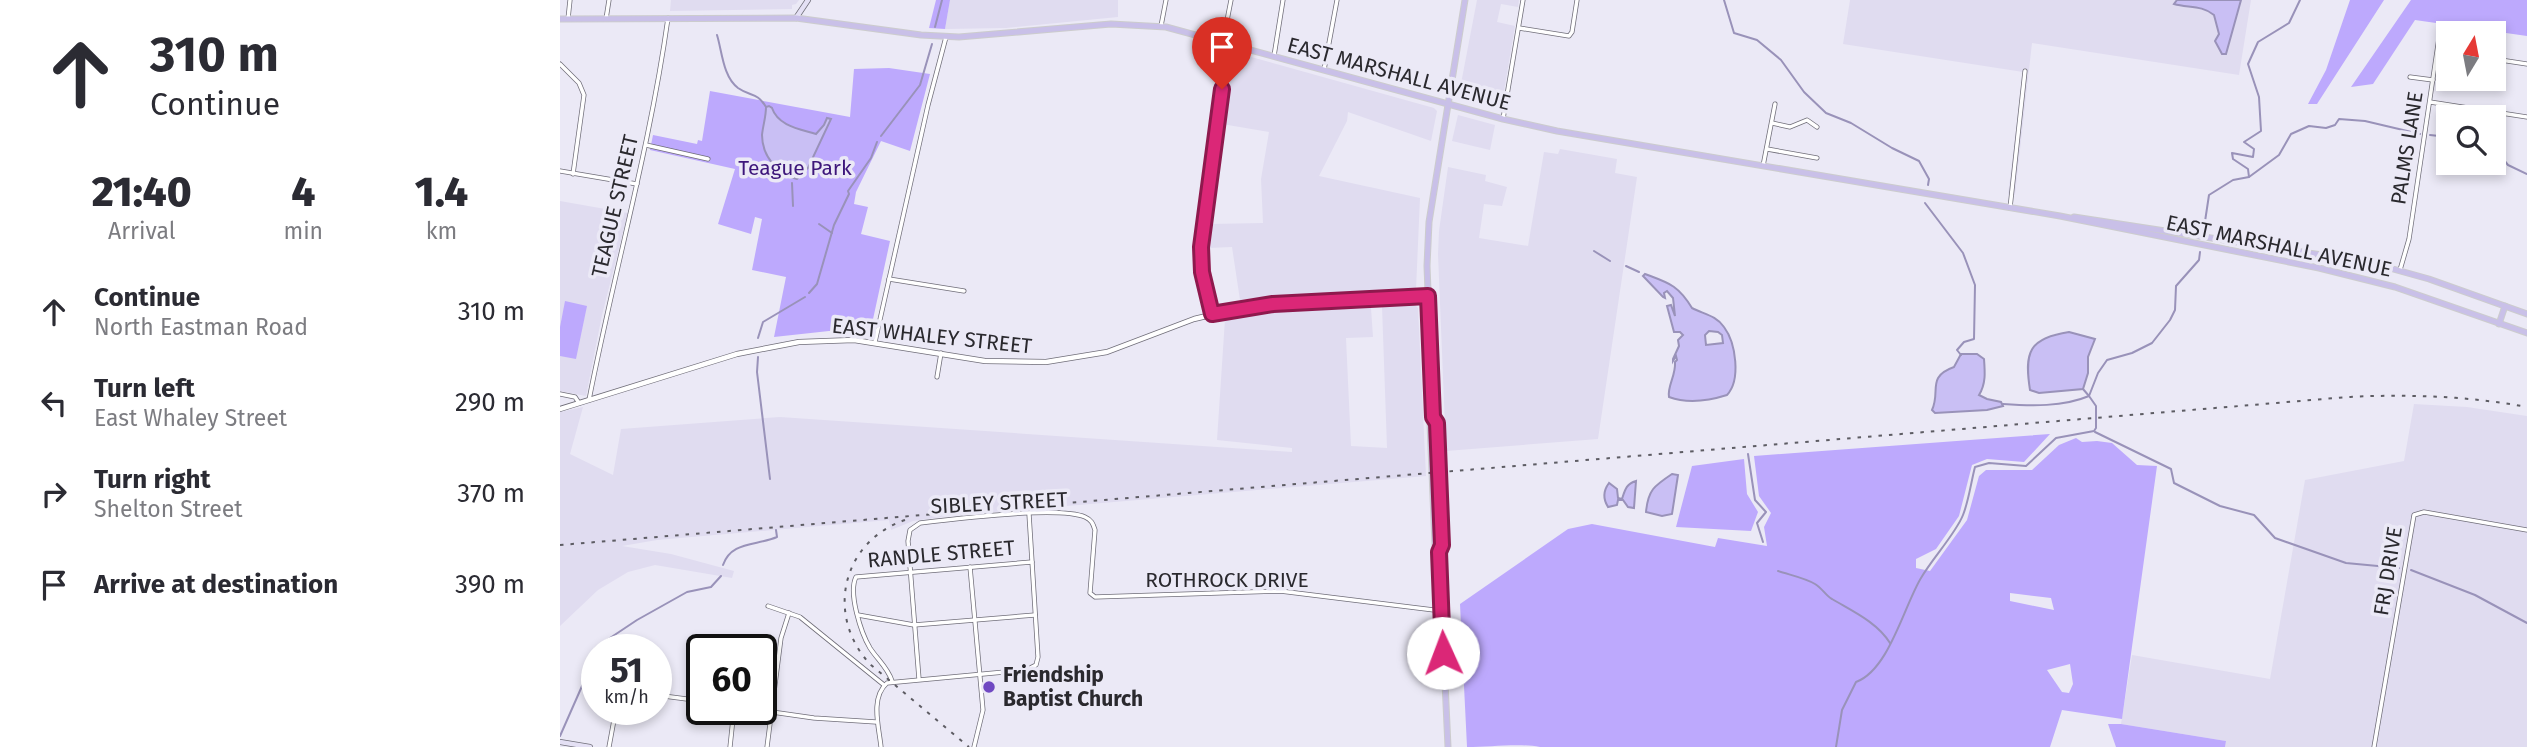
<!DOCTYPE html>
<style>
body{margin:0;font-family:"Fira Sans",sans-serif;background:#f7f7f7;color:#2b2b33;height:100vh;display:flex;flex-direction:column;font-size:26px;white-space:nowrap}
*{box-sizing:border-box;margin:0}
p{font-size:23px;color:#7c7c81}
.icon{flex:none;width:38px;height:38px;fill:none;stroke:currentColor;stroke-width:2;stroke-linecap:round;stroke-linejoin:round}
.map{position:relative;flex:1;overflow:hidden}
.side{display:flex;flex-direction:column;background:#fff;width:560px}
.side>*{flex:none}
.hud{background:#fff;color:#2b2b33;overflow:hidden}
.needle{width:46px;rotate:10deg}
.controls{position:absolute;left:1876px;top:21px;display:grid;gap:14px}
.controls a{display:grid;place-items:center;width:70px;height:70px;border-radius:0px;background:#fff;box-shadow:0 4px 10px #0003;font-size:35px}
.speed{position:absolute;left:21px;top:634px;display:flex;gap:14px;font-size:35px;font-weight:700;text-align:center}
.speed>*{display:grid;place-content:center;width:91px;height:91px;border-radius:50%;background:#fff;box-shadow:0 4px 10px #0003;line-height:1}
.speed small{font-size:18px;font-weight:400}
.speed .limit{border:4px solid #111;border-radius:10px;background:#fff;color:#111}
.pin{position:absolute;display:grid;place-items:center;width:60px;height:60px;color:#fff;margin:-72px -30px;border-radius:50% 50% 50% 0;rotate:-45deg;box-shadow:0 0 7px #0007}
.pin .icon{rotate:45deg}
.me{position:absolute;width:77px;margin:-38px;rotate:358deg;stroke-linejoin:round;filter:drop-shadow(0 0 5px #0008)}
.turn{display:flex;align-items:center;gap:24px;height:147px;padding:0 35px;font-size:32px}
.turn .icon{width:91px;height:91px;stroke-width:2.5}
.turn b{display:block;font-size:49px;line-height:60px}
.eta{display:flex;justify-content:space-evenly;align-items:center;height:119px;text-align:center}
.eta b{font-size:42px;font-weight:800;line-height:49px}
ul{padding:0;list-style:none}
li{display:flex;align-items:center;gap:21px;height:91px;padding:0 35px}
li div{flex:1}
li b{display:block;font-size:26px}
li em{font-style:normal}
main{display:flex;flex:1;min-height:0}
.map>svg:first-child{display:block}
.built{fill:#e0dcf0}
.green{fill:#bda9fd;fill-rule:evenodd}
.water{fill:#c9bff4;stroke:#9992b9;stroke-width:2;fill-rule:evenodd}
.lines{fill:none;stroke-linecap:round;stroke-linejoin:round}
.stream{stroke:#9992b9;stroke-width:2}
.minor-casing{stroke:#706e79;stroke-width:5}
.tertiary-casing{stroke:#706e79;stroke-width:6}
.secondary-casing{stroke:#706e79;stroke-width:6}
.primary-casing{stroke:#cccccd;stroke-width:7}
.minor{stroke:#fff;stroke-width:3.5}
.tertiary{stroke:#fff;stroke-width:4.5}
.secondary{stroke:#e4e0f4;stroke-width:4.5}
.primary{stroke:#c9c0e8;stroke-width:5}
.rail{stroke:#5d5c63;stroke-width:2;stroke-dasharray:3.5 7;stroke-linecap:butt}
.route-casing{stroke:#8e194d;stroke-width:18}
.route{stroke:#db2777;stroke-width:12}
.poi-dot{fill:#7049c2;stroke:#ebe9f6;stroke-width:2.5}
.labels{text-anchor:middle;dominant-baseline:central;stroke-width:7;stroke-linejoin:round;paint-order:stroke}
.street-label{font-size:21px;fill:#2a292e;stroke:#ebe9f6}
.park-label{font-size:21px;fill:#3d167a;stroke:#ebe9f6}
.poi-label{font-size:21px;font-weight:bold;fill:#2a292e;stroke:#ebe9f6;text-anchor:start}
</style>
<main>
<section class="side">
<div class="hud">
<div class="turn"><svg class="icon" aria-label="ahead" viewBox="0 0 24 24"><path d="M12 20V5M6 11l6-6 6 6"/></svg><div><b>310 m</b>Continue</div></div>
</div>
<div class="eta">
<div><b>21:40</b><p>Arrival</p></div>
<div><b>4</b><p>min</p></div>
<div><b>1.4</b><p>km</p></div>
</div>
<ul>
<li><svg class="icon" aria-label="ahead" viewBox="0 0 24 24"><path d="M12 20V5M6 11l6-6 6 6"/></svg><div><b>Continue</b><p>North Eastman Road</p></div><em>310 m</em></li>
<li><svg class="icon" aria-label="left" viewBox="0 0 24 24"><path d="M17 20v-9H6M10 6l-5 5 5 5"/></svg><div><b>Turn left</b><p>East Whaley Street</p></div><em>290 m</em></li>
<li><svg class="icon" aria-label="right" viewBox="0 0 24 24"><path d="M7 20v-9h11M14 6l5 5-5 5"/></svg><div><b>Turn right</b><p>Shelton Street</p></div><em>370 m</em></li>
<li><svg class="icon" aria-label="arrive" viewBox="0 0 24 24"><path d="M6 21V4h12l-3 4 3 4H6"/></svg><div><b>Arrive at destination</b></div><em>390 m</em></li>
</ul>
</section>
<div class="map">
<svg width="1967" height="747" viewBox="0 0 1967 747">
<rect width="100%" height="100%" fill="#ebe9f6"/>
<!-- built -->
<g class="built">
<polygon points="111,0 239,0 236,4 232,5 232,9 110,11"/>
<polygon points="390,0 558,0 558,17 446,28 385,29"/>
<polygon points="917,0 959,0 958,7 941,4 937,22 955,26 941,109 901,99 899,94"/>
<polygon points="1290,0 1691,0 1679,75 1472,43 1455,195 1448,195 1463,72 1283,44"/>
<polygon points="673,52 874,108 877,111 871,141 788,112 787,121 759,176 860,198 856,290 721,295 680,300 672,247 648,248 650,224 703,223 701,179 709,132 662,124"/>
<polygon points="898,115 935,125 930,150 892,141"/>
<polygon points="1000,149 1057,159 1055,173 1077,177 1038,439 886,451 878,254 879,231 888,167 926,175 925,181 947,187 942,206 924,204 919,238 968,246 984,152 998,154"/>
<polygon points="0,201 68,213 42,315 26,396 0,391"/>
<polygon points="854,304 858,308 866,476 387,516 353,521 331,530 329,520 97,540 62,546 111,554 174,571 172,578 95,565 68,572 38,590 0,626 0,412 23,407 10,454 53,475 61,429 220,417 732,452 732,448 657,440 665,319 709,312 811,308 813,337 786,338 791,446 827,448 822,306"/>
<polygon points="1854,404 1907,407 1967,416 1967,747 1665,747 1666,741 1561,724 1572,655 1710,679 1745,480 1844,461"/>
</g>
<!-- green -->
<g class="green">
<polygon points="376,0 390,0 385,29 369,28"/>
<polygon points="1790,0 1824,0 1757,104 1748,104 1766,70"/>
<polygon points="1851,0 1967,0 1967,36 1855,20 1813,84 1791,87"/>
<polygon points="329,68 370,74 350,151 321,141 296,192 294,204 308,207 301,234 330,241 310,333 269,331 214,337 226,277 192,270 202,219 195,217 191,234 158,224 175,169 90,150 93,135 137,144 138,140 142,141 150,91 290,117 294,69"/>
<polygon points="5,301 27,306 16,359 0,356 0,327"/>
<path d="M1490 434 1464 462 1427 459 1412 465 1399 516 1376 549 1356 559V568L1370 571 1407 520 1419 476 1426 470H1472L1499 445 1516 438 1522 442 1537 441 1552 443 1577 465 1597 466 1562 719 1502 710 1490 747H980C959 743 930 747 907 747L900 604 1008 529 1032 524 1155 547 1158 538 1207 546 1204 527 1211 513 1199 496 1194 456ZM1450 593 1491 598 1494 610 1450 601ZM1510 664 1513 684 1509 693 1502 692 1487 670Z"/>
<polygon points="1184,459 1187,494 1198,512 1191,531 1116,527 1132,466"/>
<polygon points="1548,724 1561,724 1666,741 1665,747 1556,747"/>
</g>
<!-- water -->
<g class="water">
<path d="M1617 0H1681L1666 54H1662L1655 41 1659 34 1654 15C1642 5 1628 8 1614 4Z"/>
<path d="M209 106 212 108C218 126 240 129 256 134L264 125 267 118 271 119 248 168 237 179C218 175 202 156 202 135 203 125 206 117 206 107Z"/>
<path d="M1085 274C1109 283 1118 285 1132 308 1143 314 1156 315 1164 327 1176 343 1181 380 1167 395 1148 401 1128 404 1109 397 1107 386 1116 376 1115 362L1117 360 1116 356 1113 361V359L1119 346 1118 340 1123 335 1120 332H1114L1107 306 1111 305 1115 316 1113 298 1107 291 1104 293 1105 298 1103 297 1083 276ZM1149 331 1158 332 1162 335 1163 343 1146 345 1145 335Z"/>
<path d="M1509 332 1535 339 1528 357V373L1523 389 1479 393 1470 390C1464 352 1469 338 1509 332Z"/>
<path d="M1401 354H1417L1424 359C1425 372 1426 384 1419 395L1427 399 1441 402 1443 406 1427 410 1375 413 1372 410C1381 391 1366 377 1394 367Z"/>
<path d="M1112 474 1118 475 1112 514 1102 516 1086 512C1088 490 1094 486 1112 474Z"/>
<path d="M1076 481 1074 508 1068 507 1063 500H1058L1057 505 1048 507C1043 499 1043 491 1049 483L1057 489 1058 498 1062 499C1065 490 1066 484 1076 481Z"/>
</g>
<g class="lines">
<!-- stream -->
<g class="stream">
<polyline points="1164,0 1174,33 1197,40 1221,60 1244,92 1266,113 1291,123 1332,148 1359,161 1369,179 1368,185"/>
<polyline points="375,27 382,0"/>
<path d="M157 35C162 51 163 77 178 88 191 97 197 92 206 107"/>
<polyline points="1870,135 1888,137"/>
<polyline points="321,136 360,85 372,44"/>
<polyline points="1934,154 1939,154 1948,165 1967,174"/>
<polyline points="1689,177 1719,155 1731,134 1749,126 1766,128 1775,125 1779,119 1805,121 1860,134"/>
<polyline points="232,183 233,206"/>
<polyline points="1365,203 1403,253 1415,285 1414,339 1404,342 1397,350 1401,355"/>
<polyline points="259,224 272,233"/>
<polyline points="1644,228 1649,195 1673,180 1689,177 1688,169 1673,159 1672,153 1693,157 1694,149 1684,142 1701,131 1699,97 1688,64 1698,42 1729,23 1740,0"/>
<polyline points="1034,251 1050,261"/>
<polyline points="1066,266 1079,272"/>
<polyline points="249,293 257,284 274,225 289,194 288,191 311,158 317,142"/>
<polyline points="198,338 203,322 245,297"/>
<polyline points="198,357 197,372 210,479"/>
<polyline points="1523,389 1529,396 1538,373 1547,360 1572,353 1592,343 1610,320 1615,310 1616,286 1639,260 1640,252"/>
<polyline points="1535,432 1611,469 1614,483 1660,506 1694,515 1715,538 1786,563 1839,568"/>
<polyline points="1188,454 1195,500 1206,512 1197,523 1203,542"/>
<path d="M163 565C171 541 196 546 217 537L216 530"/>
<polyline points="1851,570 1915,595 1967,623"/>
<path d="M1218 571C1230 575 1245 578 1255 584 1262 588 1266 596 1272 599 1292 611 1317 622 1330 643"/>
<polyline points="0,736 26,677 35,648 77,620 127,592 151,587 161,576"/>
<path d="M1276 747 1282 710 1296 682C1329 670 1344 606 1361 578 1372 559 1396 533 1403 515 1409 500 1411 482 1415 467L1429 463 1466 466 1496 438 1534 431 1536 428V406L1529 396C1503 407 1471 406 1443 404"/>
</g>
<!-- minor casing -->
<g class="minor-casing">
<g id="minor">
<polyline points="8,19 10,0"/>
<polyline points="46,19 49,0"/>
<polyline points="601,26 606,0"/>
<polyline points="959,28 1009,36 1012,32 1017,0"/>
<polyline points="663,41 671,0"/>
<polyline points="1878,51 1888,52"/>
<polyline points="714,56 723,0"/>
<polyline points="1934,59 1967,64"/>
<polyline points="0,64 19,83 24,95 13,174"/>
<polyline points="764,70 777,0"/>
<polyline points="1850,77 1873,80"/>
<polyline points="1870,102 1967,117"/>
<polyline points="943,119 963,0"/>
<polyline points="1212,123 1230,127 1247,120 1257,127"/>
<polyline points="86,145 148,159"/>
<polyline points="1207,149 1257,158"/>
<polyline points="1203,166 1215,104"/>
<polyline points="0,171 77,184"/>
<polyline points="1450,208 1465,71"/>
<polyline points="1840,270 1849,239 1880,31"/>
<polyline points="329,279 404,291"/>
<polyline points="652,314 641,267 641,237 669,43"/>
<polyline points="315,342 368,105 386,37"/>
<polyline points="377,377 381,353"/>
<polyline points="0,394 15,397 19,403"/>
<path d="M29 400C54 272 90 147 108 18"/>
<polyline points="410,567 423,710 414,747"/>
<polyline points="208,606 240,617 324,685"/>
<polyline points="298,615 354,625 475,615"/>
<path d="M359 679 348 541 350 530 360 523C392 519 500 506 525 517 532 520 533 524 535 530L530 593 535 597 720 591 882 611"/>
<path d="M332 681C328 668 317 659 310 648 301 633 288 593 296 577L472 562"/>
<polyline points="96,695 142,701"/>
<polyline points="212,712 254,718 316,722"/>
<polyline points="49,747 56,709"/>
<polyline points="170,747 174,709"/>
<polyline points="207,747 221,638 229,613"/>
<path d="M321 747C319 727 310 698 327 683L466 670 476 665 478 657 469 514"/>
<polyline points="1814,747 1854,515 1864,512 1967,530"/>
</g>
</g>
<!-- tertiary casing -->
<g class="tertiary-casing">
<polyline id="tertiary" points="0,409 177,354 239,342 294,340 425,361 486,362 547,352 634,319 676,309 713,304 868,297"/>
</g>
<!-- secondary casing -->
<g class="secondary-casing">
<g id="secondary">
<polyline points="236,18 248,0"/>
<polyline points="0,742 30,747"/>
</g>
</g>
<!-- primary casing -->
<g class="primary-casing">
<g id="primary">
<polyline points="0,19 236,18 361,35 399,37 551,24 606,27 943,119 997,131 1500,216 1759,268 1835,287 1967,333"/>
<polyline points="1514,217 1808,262 1869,279 1967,314"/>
<polyline points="1939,324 1945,306"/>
<polyline points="873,417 870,423 875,545 879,552"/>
<polyline points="888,747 879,552 882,545 877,423 873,417 867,266 869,222 905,0"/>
</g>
</g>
<!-- minor -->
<use href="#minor" class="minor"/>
<!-- tertiary -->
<use href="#tertiary" class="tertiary"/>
<!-- secondary -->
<use href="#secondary" class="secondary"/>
<!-- primary -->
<use href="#primary" class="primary"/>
<!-- rail -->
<g class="rail">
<path d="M345 520C281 542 265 617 311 665L409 747"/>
<path d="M0 545 1788 397C1848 394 1908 396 1967 407"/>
</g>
</g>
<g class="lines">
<!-- route casing -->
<g class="route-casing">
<polyline id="route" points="662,89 641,247 642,272 652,314 713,304 868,296 873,417 877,423 882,545 879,552 883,653"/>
</g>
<!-- route -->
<use href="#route" class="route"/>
</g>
<!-- markers -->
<circle class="poi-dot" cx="429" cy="687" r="7"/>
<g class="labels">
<!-- street labels -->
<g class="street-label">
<text transform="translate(839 74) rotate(15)">EAST MARSHALL AVENUE</text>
<text transform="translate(1847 148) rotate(-81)">PALMS LANE</text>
<text transform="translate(55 206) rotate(-77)">TEAGUE STREET</text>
<text transform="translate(1719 246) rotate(12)">EAST MARSHALL AVENUE</text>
<text transform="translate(372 336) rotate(6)">EAST WHALEY STREET</text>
<text transform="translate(439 503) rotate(-3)">SIBLEY STREET</text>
<text transform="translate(381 554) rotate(-5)">RANDLE STREET</text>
<text transform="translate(1828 571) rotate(-81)">FRJ DRIVE</text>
<text x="667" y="580">ROTHROCK DRIVE</text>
</g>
<!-- park labels -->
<g class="park-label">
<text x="235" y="168">Teague Park</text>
</g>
<!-- poi labels -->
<g class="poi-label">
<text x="443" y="675">Friendship<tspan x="443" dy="24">Baptist Church</tspan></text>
</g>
</g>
</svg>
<div class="controls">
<a><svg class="needle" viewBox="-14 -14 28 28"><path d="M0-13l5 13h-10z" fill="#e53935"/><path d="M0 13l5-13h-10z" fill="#7c7c81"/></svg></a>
<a><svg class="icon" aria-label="search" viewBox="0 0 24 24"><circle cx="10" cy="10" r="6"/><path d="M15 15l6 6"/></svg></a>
</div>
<div class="speed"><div>51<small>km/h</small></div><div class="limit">60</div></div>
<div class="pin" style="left:662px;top:89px;background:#d93025"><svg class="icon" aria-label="arrive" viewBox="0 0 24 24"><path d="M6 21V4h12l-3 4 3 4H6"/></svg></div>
<svg class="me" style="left:883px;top:653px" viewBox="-20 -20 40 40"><circle r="19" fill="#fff"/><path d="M0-13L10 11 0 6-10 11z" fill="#db2777"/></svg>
</div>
</main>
